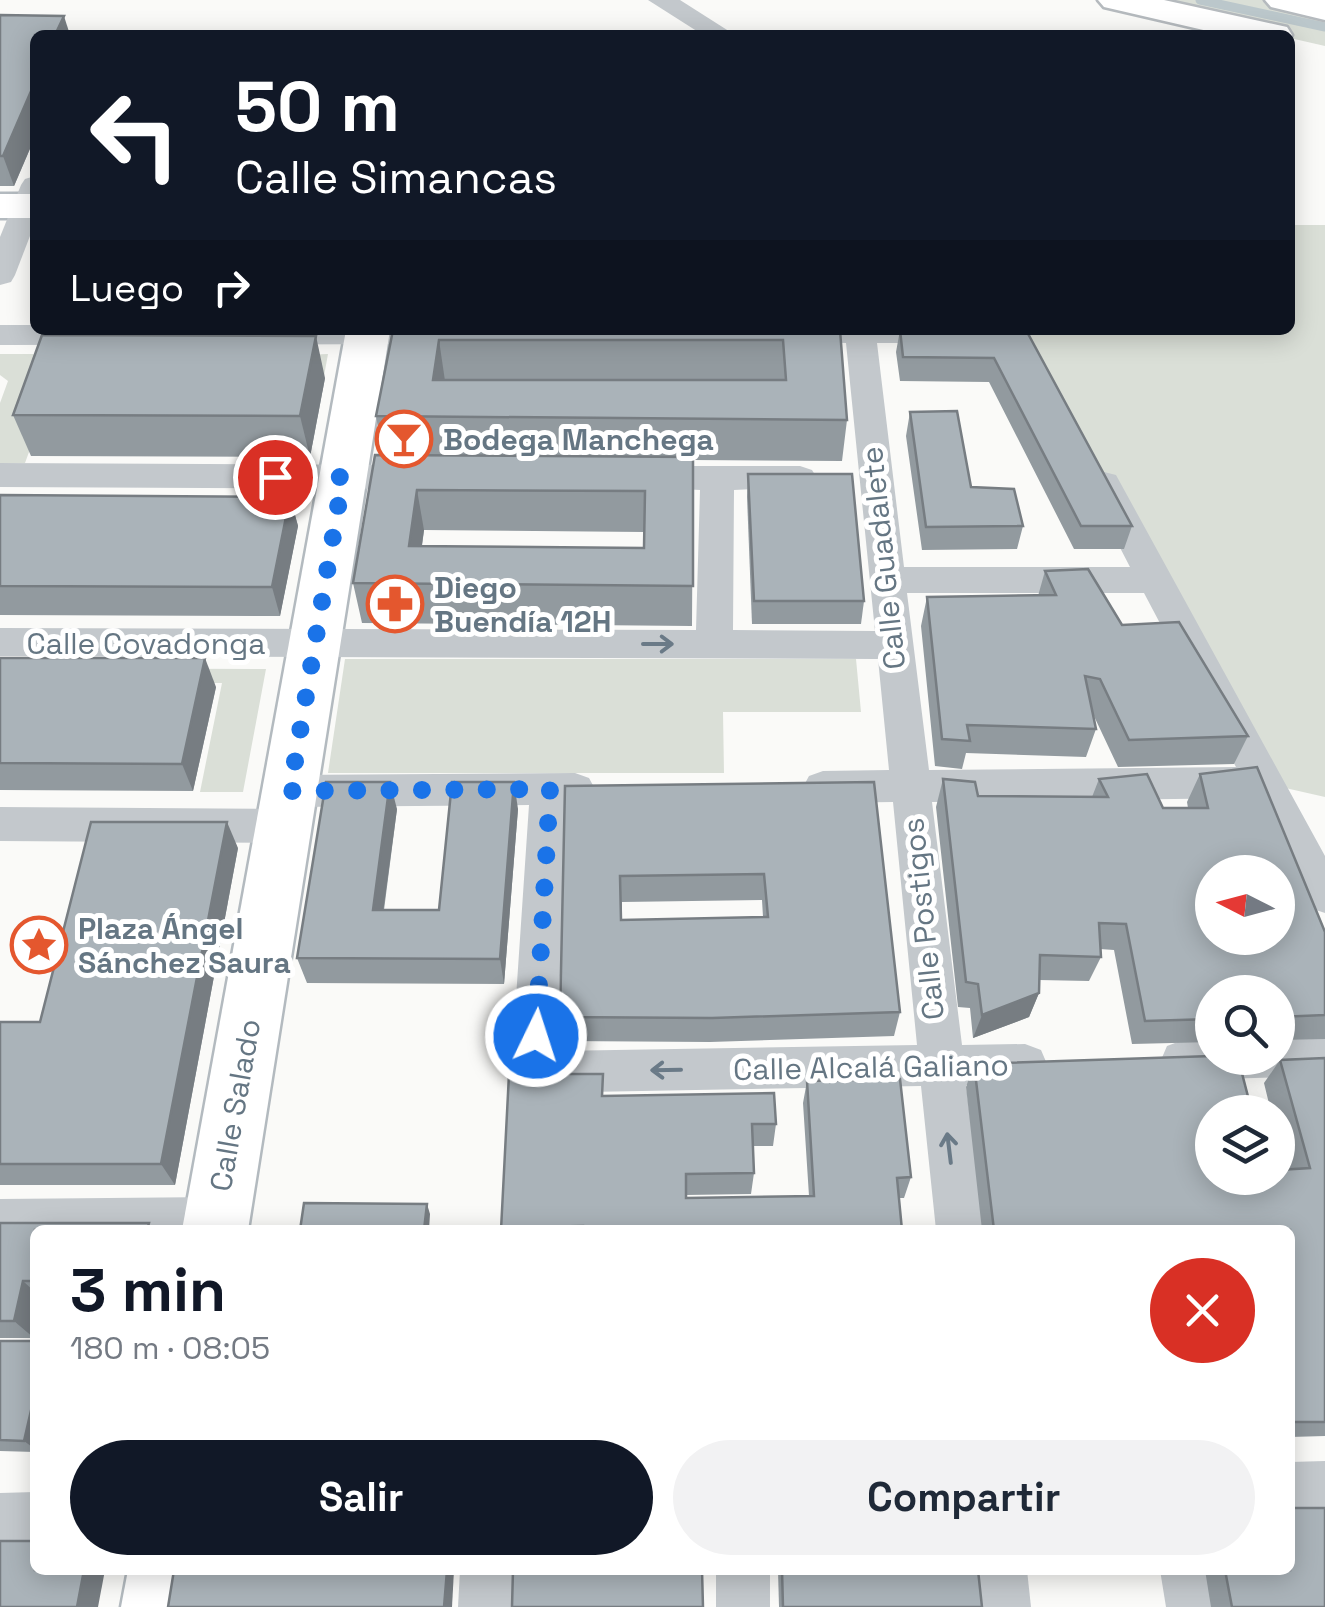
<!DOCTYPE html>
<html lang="es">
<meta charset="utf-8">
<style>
body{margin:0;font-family:"Space Grotesk",sans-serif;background:#f2f2f3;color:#1f2937;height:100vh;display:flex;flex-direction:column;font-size:38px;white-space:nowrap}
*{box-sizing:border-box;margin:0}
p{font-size:32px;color:#747a83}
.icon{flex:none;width:55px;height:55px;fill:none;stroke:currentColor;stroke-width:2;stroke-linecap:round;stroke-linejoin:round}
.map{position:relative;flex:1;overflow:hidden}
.sheet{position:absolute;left:30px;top:1225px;width:1265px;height:350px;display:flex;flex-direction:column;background:#fff;border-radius:15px;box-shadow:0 5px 25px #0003}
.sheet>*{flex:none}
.banner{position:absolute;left:30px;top:30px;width:1265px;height:305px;border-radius:15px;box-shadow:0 5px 25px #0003;background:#111827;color:#fff;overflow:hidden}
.needle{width:65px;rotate:276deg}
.buttons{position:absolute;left:1195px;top:855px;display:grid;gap:20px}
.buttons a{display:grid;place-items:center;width:100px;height:100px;border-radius:50%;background:#fff;box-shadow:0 5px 25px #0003;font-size:50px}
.pin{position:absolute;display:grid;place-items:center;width:85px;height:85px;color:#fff;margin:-42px;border:5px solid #fff;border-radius:50%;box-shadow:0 2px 10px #0007}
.me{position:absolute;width:110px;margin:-55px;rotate:4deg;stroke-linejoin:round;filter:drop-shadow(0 0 8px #0008)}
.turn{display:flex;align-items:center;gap:35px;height:210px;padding:0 40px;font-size:45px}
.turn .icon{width:130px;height:130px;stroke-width:2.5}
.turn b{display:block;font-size:70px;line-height:85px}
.then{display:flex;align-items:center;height:95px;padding:0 40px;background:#0003;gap:20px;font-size:38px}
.round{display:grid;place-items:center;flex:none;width:105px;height:105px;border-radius:52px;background:#f2f2f3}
.head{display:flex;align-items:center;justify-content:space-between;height:170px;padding:0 40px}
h1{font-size:60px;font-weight:700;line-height:75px;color:#111827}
.action{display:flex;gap:20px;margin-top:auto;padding:20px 40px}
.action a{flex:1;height:115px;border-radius:60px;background:#111827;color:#fff;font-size:40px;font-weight:700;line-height:115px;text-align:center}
.action a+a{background:#f2f2f3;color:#1f2937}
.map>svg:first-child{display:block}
.green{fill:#dadfd7}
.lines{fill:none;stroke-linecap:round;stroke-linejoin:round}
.stream{stroke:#bbc7cb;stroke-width:9}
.secondary-casing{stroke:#b3babf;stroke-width:5}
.primary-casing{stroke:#b5babe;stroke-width:5}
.street{fill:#c3c8cc;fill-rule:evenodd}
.secondary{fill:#fff;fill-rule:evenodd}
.primary{fill:#fff;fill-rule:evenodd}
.wall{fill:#929a9f;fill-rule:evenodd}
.shaded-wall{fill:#777d82}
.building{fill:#aab3b9;stroke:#777d82;stroke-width:2.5;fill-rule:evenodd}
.oneway{stroke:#6a7a87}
.route{stroke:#1a73e8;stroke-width:18;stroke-dasharray:0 32.4}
.labels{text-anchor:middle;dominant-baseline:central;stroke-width:10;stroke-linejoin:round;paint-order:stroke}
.poi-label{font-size:30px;font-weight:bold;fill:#657683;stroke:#fff;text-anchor:start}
.street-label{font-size:30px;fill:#657683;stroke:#fff}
</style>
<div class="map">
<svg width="1325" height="1607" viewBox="0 0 1325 1607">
<rect width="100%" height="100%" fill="#fafaf8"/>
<!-- green -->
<g class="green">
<polygon points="1116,0 1283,0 1325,9 1325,46 1290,38 1290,35"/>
<polygon points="1290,225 1325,225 1325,797 1264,783 1023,330 1290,330"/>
<polygon points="0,354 33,354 48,364 328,354 324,376 57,375 25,463 0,463 0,403 8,381 0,375"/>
<polygon points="345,659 856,659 861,712 723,712 724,773 328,773"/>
<polygon points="0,668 266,669 243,792 200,792 222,683 0,683"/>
</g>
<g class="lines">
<!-- stream -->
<polyline class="stream" points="1200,0 1325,27"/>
<!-- secondary casing -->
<g class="secondary-casing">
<g id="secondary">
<rect x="0" y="194" width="35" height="24"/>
<polygon points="346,330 390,330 248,1230 182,1230"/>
<polygon points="128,1570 202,1570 195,1607 121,1607"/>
</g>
</g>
<!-- primary casing -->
<g class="primary-casing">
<g id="primary">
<polygon points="1098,0 1164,0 1287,27 1292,35 1290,38 1290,35 1225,35 1104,7"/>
<polygon points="1265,0 1325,0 1325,20 1271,7"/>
</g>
</g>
<!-- street -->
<g class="street">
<polygon points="648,0 680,0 735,35 703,35"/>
<polygon points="35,176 35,223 15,275 11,282 0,285 0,237 21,185 25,179"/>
<polygon points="0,325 35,325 35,330 459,330 462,334 457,341 446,344 0,345"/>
<path d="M770 330H965L962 340 951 343H877L904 567H1130L1087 484 1092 475 1104 472 1116 475 1325 856V913L1310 908 1253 798 932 802 962 1045 1025 1044 1041 1050 1047 1064 1041 1078 1025 1084 966 1085 984 1230H936L921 1086 533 1093 517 1087 511 1072 529 805 289 807 275 802 269 791 275 780 289 775 575 773 589 778 595 789 589 800 569 805 556 1051 917 1045 893 802 823 803 809 798 803 787 809 776 823 771 889 770 878 659 0 656V628L696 630 700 490 626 486 621 478 626 470 638 466H800L812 470 817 478 812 486 734 490 733 630 875 631 846 343 773 340ZM907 593H1144L1236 767 929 770Z"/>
<polygon points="0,463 425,465 437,469 442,477 437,485 425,489 0,487"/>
<polygon points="0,807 284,809 298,814 304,826 298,838 284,843 0,841"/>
<polygon points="1325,1036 1325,1076 1183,1080 1167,1074 1161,1060 1167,1046 1183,1040 1212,1039 1212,1058 1278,1058 1278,1037"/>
<polygon points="216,1197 233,1204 240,1220 235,1230 35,1230 35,1245 0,1245 0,1199"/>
<polygon points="1325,1461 1325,1513 1290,1514 1290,1462"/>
<polygon points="35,1492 35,1544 0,1545 0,1493"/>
<polygon points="460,1570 514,1570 512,1607 458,1607"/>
<rect x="716" y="1570" width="54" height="37"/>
<polygon points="973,1570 1027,1570 1031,1607 977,1607"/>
<polygon points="1160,1570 1214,1570 1220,1607 1166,1607"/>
</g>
<!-- secondary -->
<use href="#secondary" class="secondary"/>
<!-- primary -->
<use href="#primary" class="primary"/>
</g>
<!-- wall -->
<g class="wall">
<polygon points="0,15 35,35 35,137 14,186 0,186"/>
<path d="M393 330H840L847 420 842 461 693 460 692 626 362 623 353 583 383 455 376 416ZM424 530 644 532V548L422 546Z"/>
<polygon points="900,330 1026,330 1132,526 1124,549 1074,549 989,382 900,381 896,352"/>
<polygon points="325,378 310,457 31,456 13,415"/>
<polygon points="910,412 971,487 1023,526 1017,549 922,550 906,436"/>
<polygon points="748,474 864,601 861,624 752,624 747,497"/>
<polygon points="0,495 290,497 298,526 280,616 0,615"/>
<polygon points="1045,571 1122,625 1248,736 1234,764 1118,767 1093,714 1096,729 1086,757 966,753 962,769 935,766 921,626 927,597 1038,596"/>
<polygon points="0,658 216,687 193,791 0,790"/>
<polygon points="1200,774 1325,932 1325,1039 1278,1040 1278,992 1212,992 1212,1042 1132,1044 1114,950 1100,949 1101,957 1089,981 1039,980 1039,993 1029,1017 973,1038 970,1008 958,1007 936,807 943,779 978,796 1092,797 1099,779 1163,808 1188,808 1187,802"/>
<path d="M874 782 900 1012 894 1036 710 1042 563 1041 560 1017 565 786ZM762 900 763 917 622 920V902Z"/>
<polygon points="397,809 384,910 439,910 518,809 504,984 307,983 297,958"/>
<polygon points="238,848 175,1185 0,1185 0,1022 40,1022"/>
<polygon points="1325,1058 1325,1436 1290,1437 1290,1230 982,1230 966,1087 974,1064 1212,1178 1286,1169 1278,1136 1278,1112 1271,1112 1264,1083 1280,1060"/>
<polygon points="807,1081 911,1177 904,1198 899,1198 902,1230 501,1230 604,1096 776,1124 773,1146 753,1146 754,1173 751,1194 686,1195 686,1198 809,1196 803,1103"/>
<polygon points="0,1223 35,1230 35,1332 34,1338 0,1338"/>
<polygon points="0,1341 35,1341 35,1452 0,1451"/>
<polygon points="778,1570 978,1570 982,1607 779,1607"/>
<polygon points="1205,1570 1290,1570 1325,1607 1211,1607"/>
</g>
<!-- shaded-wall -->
<g class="shaded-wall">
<polygon points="64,16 70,35 55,35"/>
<polygon points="35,82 35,137 14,186 3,156"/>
<polygon points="316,336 325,378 310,457 300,416"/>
<polygon points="439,340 445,381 433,380"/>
<polygon points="417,490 424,530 416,586 409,546"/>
<polygon points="290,497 298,526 280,616 272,587"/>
<polygon points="205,658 216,687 193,791 182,764"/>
<polygon points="390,782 397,809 380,935 373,910"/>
<polygon points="514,782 518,809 504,984 500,959"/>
<polygon points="227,822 238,848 175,1185 161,1164"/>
<polygon points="1039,993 1029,1017 973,1038 982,1015"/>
<polygon points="427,1204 430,1214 429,1230 424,1230"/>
<polygon points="23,1281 35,1292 35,1332 34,1338 14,1321"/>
<polygon points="35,1393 35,1449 24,1441"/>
<polygon points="84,1570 105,1570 98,1607 77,1607"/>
<polygon points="447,1570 454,1570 452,1607 444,1607"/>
</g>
<!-- building -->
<g class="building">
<polygon points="0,15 64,16 55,35 35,35 35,82 3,156 0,156"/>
<path d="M393 330H840L847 420 376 416ZM439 340H783L786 380H433Z"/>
<polygon points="900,330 1026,330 1132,526 1081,526 994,358 903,357"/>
<polygon points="42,335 316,336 300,416 13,415"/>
<polygon points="957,411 971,487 1014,489 1023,526 926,527 910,412"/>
<path d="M375 455 693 457V586L353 583ZM417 490 645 491 644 548 409 546Z"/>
<polygon points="748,474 852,474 864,601 754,601"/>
<polygon points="0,495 290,497 272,587 0,586"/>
<polygon points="1088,569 1122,625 1179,622 1248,736 1129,740 1100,679 1085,676 1096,729 967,725 970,741 942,739 927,597 1056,595 1045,571"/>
<polygon points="0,658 205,658 182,764 0,763"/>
<path d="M1257 767 1325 932V1015L1278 1017V992H1212V1019L1145 1021 1126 924 1099 923 1101 957 1040 955 1039 993 982 1015 978 984 966 982 943 779 975 782 978 796 1108 797 1099 779 1147 774 1163 808H1208L1200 774ZM1212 872H1278V938H1212Z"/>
<polygon points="326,782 390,782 373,910 439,910 452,782 514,782 500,959 297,958"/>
<path d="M874 782 900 1012 712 1018 560 1017 565 786ZM764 874 768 917 621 920 620 876Z"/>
<polygon points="91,822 227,822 161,1164 0,1164 0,1022 40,1022"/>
<polygon points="1212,1056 1238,1058 1252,1112 1212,1112 1212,1178 1278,1178 1278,1170 1310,1168 1280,1060 1325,1058 1325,1422 1290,1422 1290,1230 994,1230 974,1064"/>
<polygon points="509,1074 603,1074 602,1096 774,1093 776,1124 752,1124 754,1173 686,1174 686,1198 814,1196 807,1081 900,1079 911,1177 897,1178 902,1230 583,1230 583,1226 527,1227 526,1230 501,1230"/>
<polygon points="304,1203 427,1204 424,1230 300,1230"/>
<polygon points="0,1223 149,1223 147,1230 35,1230 35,1281 23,1281 14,1321 0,1321"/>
<polygon points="0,1341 35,1341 35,1393 24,1441 0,1440"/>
<polygon points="1290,1508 1325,1508 1325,1607 1232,1607 1225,1570 1290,1570"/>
<polygon points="0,1541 35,1541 35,1570 84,1570 77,1607 0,1607"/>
<polygon points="174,1570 447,1570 444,1607 168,1607"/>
<polygon points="513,1570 702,1570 703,1607 512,1607"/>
<polygon points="782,1570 978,1570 982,1607 783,1607"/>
</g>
<!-- one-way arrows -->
<defs><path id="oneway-shaft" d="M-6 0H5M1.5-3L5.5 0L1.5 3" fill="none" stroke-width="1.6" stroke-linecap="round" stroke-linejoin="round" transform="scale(2.5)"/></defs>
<g class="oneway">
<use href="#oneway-shaft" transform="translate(658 644)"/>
<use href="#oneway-shaft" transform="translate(666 1070) rotate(179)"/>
<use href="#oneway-shaft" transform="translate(949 1148) rotate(-97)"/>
</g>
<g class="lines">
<!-- route -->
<polyline class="route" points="275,477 343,477 290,791 550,789 536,1036"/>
</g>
<!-- icons -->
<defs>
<g id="bar-ring" transform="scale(2.875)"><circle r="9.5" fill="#fff" stroke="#e4572e" stroke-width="1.5"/><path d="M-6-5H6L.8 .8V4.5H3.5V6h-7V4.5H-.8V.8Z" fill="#e4572e"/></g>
<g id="pharmacy-ring" transform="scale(2.875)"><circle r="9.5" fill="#fff" stroke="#e4572e" stroke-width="1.5"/><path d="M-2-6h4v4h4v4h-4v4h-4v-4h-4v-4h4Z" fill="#e4572e"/></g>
<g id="sight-ring" transform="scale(2.875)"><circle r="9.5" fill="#fff" stroke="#e4572e" stroke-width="1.5"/><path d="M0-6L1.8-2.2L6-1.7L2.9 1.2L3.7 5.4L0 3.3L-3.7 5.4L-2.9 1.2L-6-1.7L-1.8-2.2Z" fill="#e4572e"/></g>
</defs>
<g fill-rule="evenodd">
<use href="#bar-ring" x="404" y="439"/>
<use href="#pharmacy-ring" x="395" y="604"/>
<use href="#sight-ring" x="39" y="945"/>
</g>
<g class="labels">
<!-- poi labels -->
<g class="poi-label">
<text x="443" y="439">Bodega Manchega</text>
<text x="434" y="587">Diego<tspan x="434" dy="34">Buendía 12H</tspan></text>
<text x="78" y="928">Plaza Ángel<tspan x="78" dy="34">Sánchez Saura</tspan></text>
</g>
<!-- street labels -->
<g class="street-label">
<text transform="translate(883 558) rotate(-96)">Calle Guadalete</text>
<text x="146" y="643">Calle Covadonga</text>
<text transform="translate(923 919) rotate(-96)">Calle Postigos</text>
<text transform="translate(871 1067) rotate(-1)">Calle Alcalá Galiano</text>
<text transform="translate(235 1105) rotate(-80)">Calle Salado</text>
</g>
</g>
</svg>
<div class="buttons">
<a><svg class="needle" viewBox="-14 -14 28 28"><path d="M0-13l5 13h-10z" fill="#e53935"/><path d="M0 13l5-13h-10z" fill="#747a83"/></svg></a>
<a><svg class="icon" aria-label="search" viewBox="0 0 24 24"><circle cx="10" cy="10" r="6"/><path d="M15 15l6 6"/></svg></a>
<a><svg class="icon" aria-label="layers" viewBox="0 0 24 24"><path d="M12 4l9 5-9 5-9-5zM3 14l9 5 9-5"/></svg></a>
</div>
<div class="pin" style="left:275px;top:477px;background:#d93025"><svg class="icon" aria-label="arrive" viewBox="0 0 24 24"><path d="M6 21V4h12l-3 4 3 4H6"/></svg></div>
<svg class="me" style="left:536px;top:1036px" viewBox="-20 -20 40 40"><circle r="17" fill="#1a73e8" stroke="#fff" stroke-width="3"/><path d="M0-11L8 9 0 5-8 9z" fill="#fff"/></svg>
<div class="banner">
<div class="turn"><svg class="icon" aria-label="left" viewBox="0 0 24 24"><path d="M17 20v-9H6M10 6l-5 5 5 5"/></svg><div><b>50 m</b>Calle Simancas</div></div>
<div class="then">Luego<svg class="icon" aria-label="right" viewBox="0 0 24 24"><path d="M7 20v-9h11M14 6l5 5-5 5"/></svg></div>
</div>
<section class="sheet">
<div class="head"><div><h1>3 min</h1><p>180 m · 08:05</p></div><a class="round" style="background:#d93025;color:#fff"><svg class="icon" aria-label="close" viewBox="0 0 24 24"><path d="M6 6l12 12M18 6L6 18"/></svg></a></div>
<div class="action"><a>Salir</a><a>Compartir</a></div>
</section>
</div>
